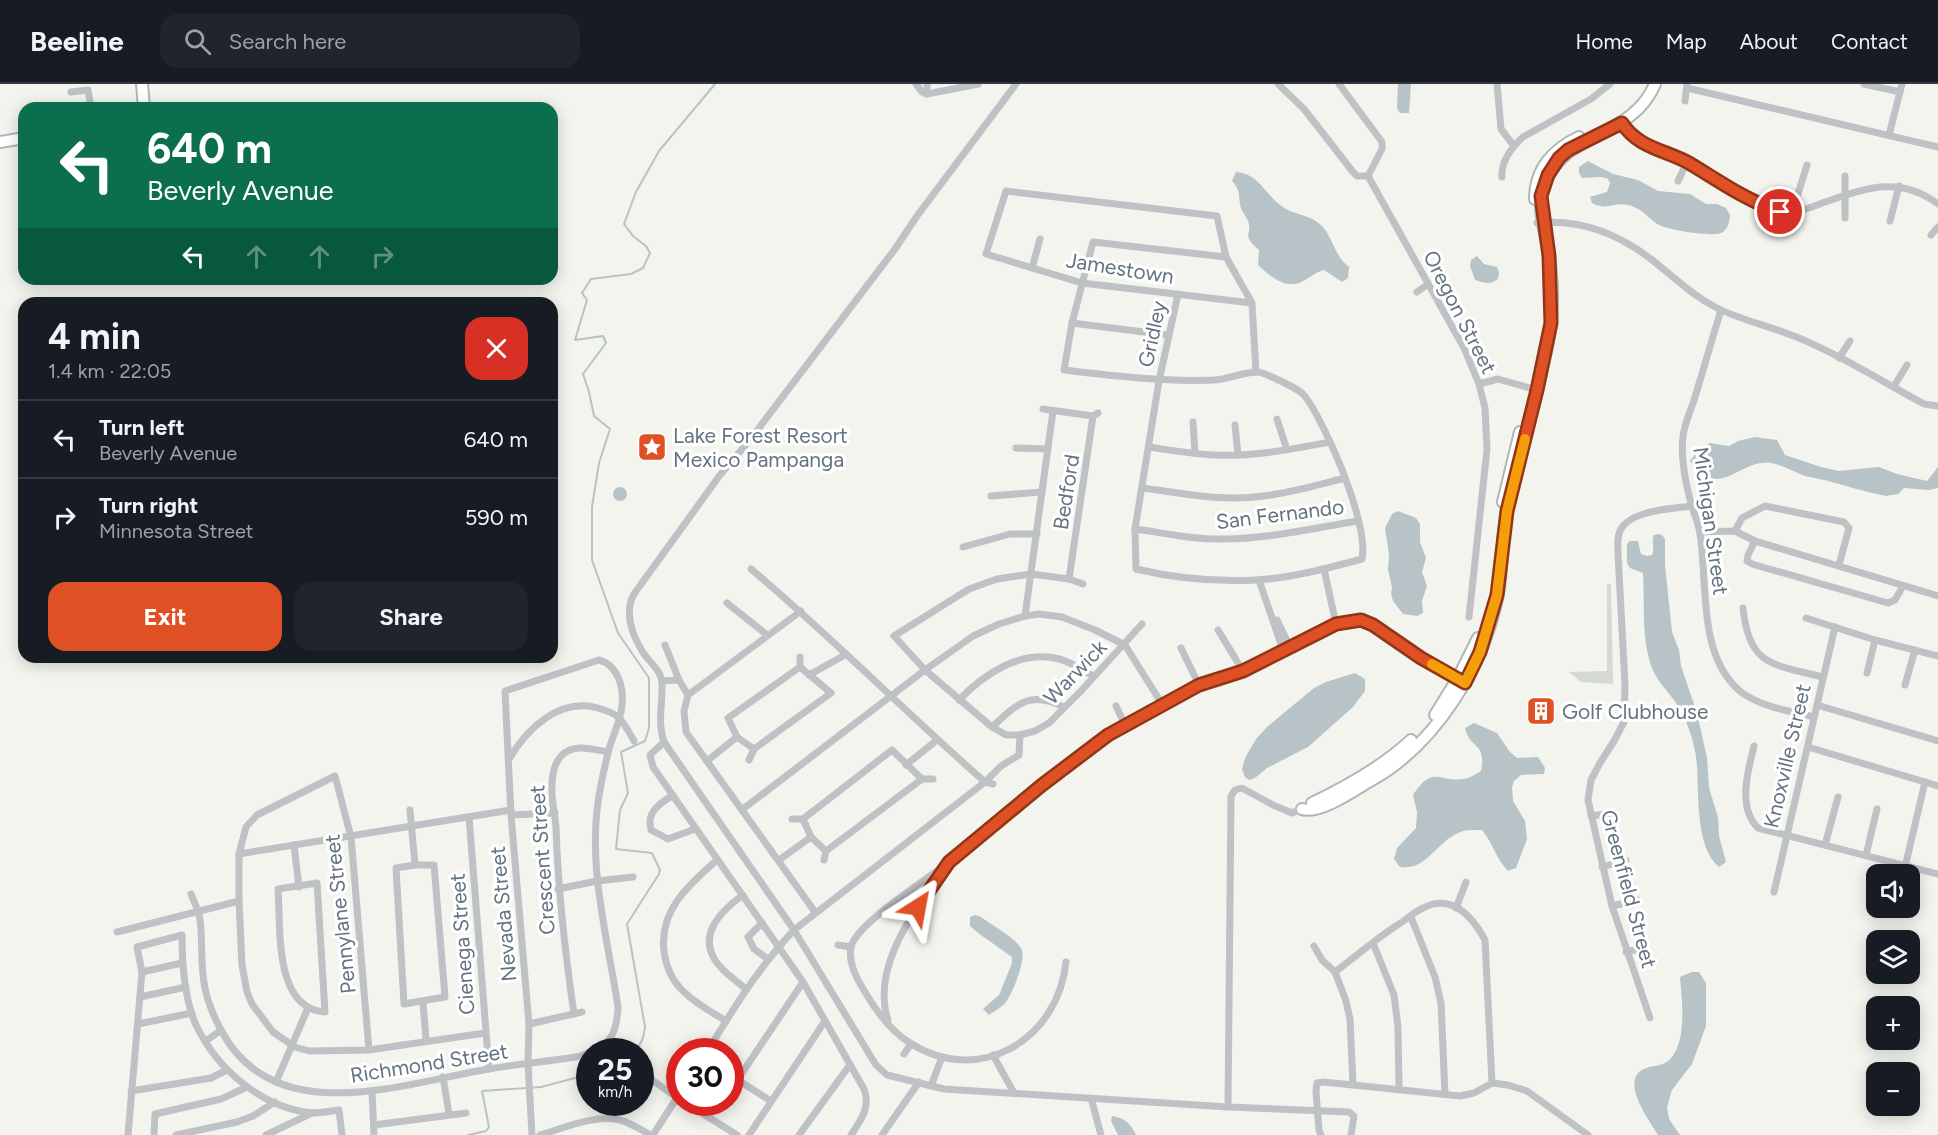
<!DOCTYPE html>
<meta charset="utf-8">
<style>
body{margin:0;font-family:Figtree,sans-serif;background:#20242c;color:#f1f3f6;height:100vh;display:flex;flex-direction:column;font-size:22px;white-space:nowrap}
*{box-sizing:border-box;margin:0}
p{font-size:20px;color:#9ea1a6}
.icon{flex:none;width:33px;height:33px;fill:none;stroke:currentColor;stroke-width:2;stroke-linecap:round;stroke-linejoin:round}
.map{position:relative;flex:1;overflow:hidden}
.drawer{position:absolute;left:18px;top:213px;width:540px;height:366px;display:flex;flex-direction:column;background:#171b24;border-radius:18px;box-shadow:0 3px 15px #0003}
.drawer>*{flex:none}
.top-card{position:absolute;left:18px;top:18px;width:540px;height:183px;border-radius:18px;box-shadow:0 3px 15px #0003;background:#0b6e4f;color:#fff;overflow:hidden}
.controls{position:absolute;left:1866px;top:780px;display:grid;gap:12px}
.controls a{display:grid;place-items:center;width:54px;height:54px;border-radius:12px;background:#171b24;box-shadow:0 3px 15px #0003;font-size:30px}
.speed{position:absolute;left:576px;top:954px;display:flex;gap:12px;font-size:30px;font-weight:700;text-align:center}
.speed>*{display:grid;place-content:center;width:78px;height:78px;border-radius:50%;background:#171b24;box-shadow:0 3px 15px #0003;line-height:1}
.speed small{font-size:15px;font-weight:400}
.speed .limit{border:9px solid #d22;background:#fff;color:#111}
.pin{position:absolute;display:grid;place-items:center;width:51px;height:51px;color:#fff;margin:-26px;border:3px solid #fff;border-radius:50%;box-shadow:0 2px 6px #0007}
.me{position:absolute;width:66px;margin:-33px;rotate:34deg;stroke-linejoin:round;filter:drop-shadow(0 0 4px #0008)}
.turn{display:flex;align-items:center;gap:21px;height:126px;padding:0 30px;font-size:27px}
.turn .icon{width:78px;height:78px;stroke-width:2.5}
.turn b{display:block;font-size:42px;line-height:51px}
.lanes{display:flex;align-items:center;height:57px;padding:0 30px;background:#0003;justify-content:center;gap:30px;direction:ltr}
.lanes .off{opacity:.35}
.round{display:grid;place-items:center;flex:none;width:63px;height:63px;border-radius:18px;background:#20242c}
.head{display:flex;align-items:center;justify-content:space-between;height:102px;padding:0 30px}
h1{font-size:36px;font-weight:700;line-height:45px}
.button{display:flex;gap:12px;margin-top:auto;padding:12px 30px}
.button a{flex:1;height:69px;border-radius:18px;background:#df5124;color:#fff;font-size:24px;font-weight:700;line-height:69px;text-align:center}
.button a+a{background:#20242c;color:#f1f3f6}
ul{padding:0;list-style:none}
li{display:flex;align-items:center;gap:18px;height:78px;padding:0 30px;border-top:2px solid #363941}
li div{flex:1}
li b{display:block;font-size:22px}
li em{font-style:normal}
header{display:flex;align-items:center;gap:36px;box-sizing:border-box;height:84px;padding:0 30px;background:#171b24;border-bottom:2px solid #363941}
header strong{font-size:28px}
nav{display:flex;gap:33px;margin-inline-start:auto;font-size:21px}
.search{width:420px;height:54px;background:#20242c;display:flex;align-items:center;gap:15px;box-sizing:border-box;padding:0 21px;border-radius:18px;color:#9ea1a6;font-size:22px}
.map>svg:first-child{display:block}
.green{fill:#d4dad1}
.water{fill:#b7c3c7}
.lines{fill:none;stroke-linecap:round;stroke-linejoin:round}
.stream{stroke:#b7c3c7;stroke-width:2}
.secondary-casing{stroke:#b1b6ba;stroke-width:14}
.street{stroke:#bec2c5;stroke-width:7}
.secondary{stroke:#fff;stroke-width:10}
.route-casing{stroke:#913517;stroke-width:15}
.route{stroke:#df5124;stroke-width:10}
.slow{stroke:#f59e0b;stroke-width:10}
.labels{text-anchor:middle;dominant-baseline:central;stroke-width:6;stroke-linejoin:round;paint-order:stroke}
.street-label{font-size:21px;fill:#637380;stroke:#fff}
.poi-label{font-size:21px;fill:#637380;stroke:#fff;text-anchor:start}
</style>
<header>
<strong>Beeline</strong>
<div class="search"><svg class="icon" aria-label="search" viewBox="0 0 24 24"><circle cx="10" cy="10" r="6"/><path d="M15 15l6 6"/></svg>Search here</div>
<nav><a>Home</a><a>Map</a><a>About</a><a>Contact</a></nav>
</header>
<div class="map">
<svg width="1938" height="1051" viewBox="0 0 1938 1051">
<rect width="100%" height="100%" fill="#f4f4ef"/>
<!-- green -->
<polygon class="green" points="1607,500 1611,500 1613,600 1581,598 1569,588 1607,587"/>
<!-- water -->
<g class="water">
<polygon points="1398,0 1411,0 1409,29 1400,29 1397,24"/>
<path d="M1588 77 1613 90 1638 96 1658 107 1690 110 1706 120H1717L1726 124 1730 131C1730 137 1728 144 1723 148 1715 154 1669 146 1659 141 1647 134 1644 125 1628 121 1614 118 1607 127 1592 119L1590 113 1607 108 1610 99 1608 95 1602 93 1582 94 1579 89V83Z"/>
<path d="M1236 88C1260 90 1265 111 1283 123 1294 131 1311 131 1321 141 1333 153 1334 172 1349 183L1348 194 1342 198 1324 186C1316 188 1311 193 1303 197 1286 207 1270 192 1258 181L1259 166C1240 150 1253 151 1248 137 1246 132 1242 128 1241 124 1238 113 1241 106 1232 97Z"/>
<path d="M1477 172 1484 180 1497 183 1499 189 1498 195C1490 201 1484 199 1475 196L1470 182 1471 176Z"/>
<path d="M1755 353 1777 356 1785 371 1821 383 1839 387 1879 383 1897 390 1927 397 1938 383V404L1929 406 1904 404 1898 410 1886 412C1866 408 1847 402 1828 397 1821 395 1813 394 1805 392 1794 388 1783 381 1771 379 1741 374 1717 419 1690 377L1699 365 1710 359 1729 362 1738 357Z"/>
<circle cx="620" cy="410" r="7"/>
<polygon points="1398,427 1416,434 1420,440 1420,458 1426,474 1422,488 1427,502 1422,517 1423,529 1417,532 1403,530 1393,517 1391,509 1392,503 1388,486 1389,470 1385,444 1392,430"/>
<path d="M1658 450 1662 451 1665 455V481L1672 548 1679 566 1681 582 1697 629 1707 674 1709 704 1718 733 1719 752 1726 778 1719 783C1695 763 1699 710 1697 682 1696 663 1688 638 1678 622 1670 609 1658 599 1652 584 1641 555 1645 519 1643 489L1630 484 1627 479V460L1630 457H1638L1641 470 1647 472 1652 471C1655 465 1651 458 1654 451Z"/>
<polygon points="1355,589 1365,595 1365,607 1353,623 1308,663 1267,684 1255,694 1249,696 1245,693 1242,685 1245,674 1256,655 1267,643 1314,604 1326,598"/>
<path d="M1474 639 1497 649 1510 668 1517 674 1538 673 1545 684 1544 690 1521 691 1514 697 1512 703 1513 717 1525 737 1527 755 1516 784 1508 787C1496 775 1493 759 1482 746 1474 746 1465 745 1458 749 1437 758 1426 787 1400 783L1394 775 1397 764 1416 744 1417 728 1413 711C1434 678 1441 701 1468 694 1472 693 1477 689 1481 687 1487 658 1470 666 1465 644Z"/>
<path d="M975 831 981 833C992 841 1017 855 1022 866 1026 876 1012 911 1005 919 1001 924 994 927 989 931L983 925 999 911 1012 879V873L978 849 970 842V833Z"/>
<path d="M1692 888H1699L1706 899V942L1692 980 1672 1006 1667 1023 1669 1035 1680 1051H1658C1649 1036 1621 999 1642 986 1652 980 1663 984 1671 974 1687 957 1682 914 1680 893Z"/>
<path d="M1112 1032C1125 1034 1130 1039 1136 1051H1118L1111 1037Z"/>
</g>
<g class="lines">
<!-- stream -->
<g class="stream">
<polyline points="636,968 643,954 645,943 627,840 659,790 660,786 652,769 616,765 620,726 628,709 621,668 645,657 649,644 649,594 618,549 592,476 592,423 599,379 610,345 594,332 589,308 583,290 606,259 603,252 575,256 587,216 582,209 591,195 631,190 643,184 650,169 646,162 633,152 624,140 636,108 659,67 715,0"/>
<polyline points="468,1051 486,1047 489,1043 482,1007 541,1003 590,990"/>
</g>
<!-- secondary casing -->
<g class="secondary-casing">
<g id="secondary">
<polyline points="142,0 144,24"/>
<polyline points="0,58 24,54"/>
<path d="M1535 115C1535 85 1553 65 1579 53"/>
<polyline points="1503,418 1520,348"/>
<polyline points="1435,631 1458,594 1478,554"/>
<path d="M1312 719C1348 702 1382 683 1411 656"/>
<path d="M1302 725C1320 731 1356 705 1372 696 1436 660 1484 582 1498 510 1503 482 1501 452 1508 425 1517 388 1525 351 1535 314 1541 290 1548 264 1551 239 1553 217 1552 193 1549 171 1546 150 1537 125 1543 104 1562 45 1631 57 1655 0"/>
</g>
</g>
<!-- street -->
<g class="street">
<polyline points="916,0 922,8 927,10 978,0"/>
<path d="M1016 0 917 132 895 165 749 357 720 391 634 510C624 528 632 550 642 567 648 577 661 586 662 598 663 619 657 638 664 658L794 846 876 981 887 991 944 1005 1228 1023 1349 1028 1354 1032 1351 1051"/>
<polyline points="1278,0 1304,25 1353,88 1357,92 1368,92"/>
<polyline points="1339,0 1382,58 1382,65 1368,92"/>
<polyline points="1497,0 1501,45 1514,62"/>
<polyline points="1864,0 1900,8"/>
<polyline points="1687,4 1938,63"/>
<polyline points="71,8 88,6 91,24"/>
<polyline points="927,10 927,0"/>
<polyline points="1685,17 1687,0"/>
<path d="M1619 35C1624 43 1629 50 1637 56 1652 66 1671 70 1687 78 1715 93 1758 129 1790 128 1802 128 1814 122 1825 118 1866 104 1900 91 1938 120"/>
<polyline points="1889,51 1902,0"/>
<polyline points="1368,92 1464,264 1479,300 1485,324 1487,365 1469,533"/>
<polyline points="1845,92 1845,134"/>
<path d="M1502 93C1501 77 1512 63 1523 53L1591 15 1610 0"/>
<polyline points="1678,97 1687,78"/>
<polyline points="1792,129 1807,81"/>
<polyline points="1890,137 1899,102"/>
<path d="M1537 139C1585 134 1626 153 1662 184 1682 200 1694 212 1717 224 1741 236 1769 242 1794 252 1839 270 1881 297 1924 320L1938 322"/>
<polyline points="1931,151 1938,143"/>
<polyline points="1032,184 1040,155"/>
<polyline points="1417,208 1428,200"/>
<path d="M1178 210 1159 297 1135 445 1136 485C1174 494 1217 498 1256 496 1292 494 1328 484 1362 475 1367 451 1350 406 1341 383 1334 366 1315 323 1303 310 1298 305 1266 289 1258 288 1243 288 1229 295 1214 296 1163 298 1114 292 1064 286L1072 239 1093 158 1226 173"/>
<polyline points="1252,219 1082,199 986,170 1006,107 1217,132 1226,173 1252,219 1256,288"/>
<path d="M1721 226C1712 255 1704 284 1695 313 1691 326 1685 338 1683 352 1680 375 1686 401 1692 423 1695 432 1699 441 1700 450 1708 499 1697 572 1741 608 1761 623 1790 627 1814 633"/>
<polyline points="1072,239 1168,251"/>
<polyline points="1839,274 1850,257"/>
<polyline points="1479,300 1498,295 1537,306"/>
<polyline points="1894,302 1907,281"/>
<polyline points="1043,325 1093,332"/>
<polyline points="1277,335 1287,366"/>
<polyline points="1193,338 1195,369"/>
<polyline points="1235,341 1238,371"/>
<path d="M1149 363C1170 366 1192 370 1214 371 1253 373 1292 365 1330 358"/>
<polyline points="1016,364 1048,365"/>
<path d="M1142 404C1182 409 1223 418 1263 412 1291 409 1318 401 1345 394"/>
<polyline points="991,412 1042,408"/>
<path d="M1135 445C1165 449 1194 456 1223 455 1268 455 1314 444 1358 437"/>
<polyline points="1735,447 1742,434 1765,422 1844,438 1849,444 1839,481"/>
<polyline points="1700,448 1735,447 1755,457 1938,512"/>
<polyline points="1755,457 1748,471 1747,477 1752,480 1888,519 1895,516 1903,502"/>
<polyline points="963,463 1010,450 1037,450"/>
<path d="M751 485C832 553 906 629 985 698L993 700"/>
<polyline points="1324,485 1336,540"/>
<polyline points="1069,495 1093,332 1098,329"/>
<polyline points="1259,496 1283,566"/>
<polyline points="1083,500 1069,495 1031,490 997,495 969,505 894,552 925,586 992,643 1006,651 1020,651 1035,647 1049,639 1081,607 1142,540"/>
<polyline points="727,519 767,551"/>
<path d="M1743 524C1749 583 1773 580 1822 593"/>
<polyline points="1025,532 1053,327"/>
<polyline points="1806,534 1875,556 1938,572"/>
<polyline points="1277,536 1290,563"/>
<polyline points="1218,546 1243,587"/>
<polyline points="665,561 679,596 688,611 684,627 686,648 815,828"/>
<polyline points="1181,564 1199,601"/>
<polygon points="800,583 831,609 754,665 737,653 728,634"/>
<polyline points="800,583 800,573"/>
<polyline points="1867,589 1875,556"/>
<polyline points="809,591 845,571"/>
<polyline points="662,597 679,596"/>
<polyline points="1905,601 1915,566"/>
<polyline points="688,611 801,527"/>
<path d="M959 616C984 590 1021 565 1059 575 1071 578 1083 586 1093 592"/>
<polyline points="1817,621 1938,657"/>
<polyline points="1116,622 1125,641"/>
<path d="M992 643C1018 619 1030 606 1064 623"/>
<path d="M664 658 650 671 653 683 803 898 864 1005C871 1023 861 1036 851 1051"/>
<path d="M1754 662C1748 687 1737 723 1758 744L1938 790"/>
<polyline points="1808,663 1938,702"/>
<polygon points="892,666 922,695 826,767 811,753 803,735"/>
<path d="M509 675C527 645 559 613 598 624 605 626 614 629 619 634 625 640 630 650 634 657"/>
<polyline points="749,676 754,665"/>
<polyline points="707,677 737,653"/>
<polyline points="906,681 937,656"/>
<polyline points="922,695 933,695"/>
<path d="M673 711C659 720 646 728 651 746L668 755 695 745"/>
<polyline points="743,725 925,586 973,552 999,540 1025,532 1039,530 1062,533 1095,546 1125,561 1162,620"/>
<polyline points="410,726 415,781"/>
<polyline points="511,731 555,729"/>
<polyline points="1591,732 1612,729"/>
<polyline points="469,733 489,985"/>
<polyline points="792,735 803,735"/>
<polyline points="294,761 299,803"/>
<polyline points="1825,761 1838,713"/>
<polyline points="239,770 511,726"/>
<polyline points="1866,771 1877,725"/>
<path d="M717 776C689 801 659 826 664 867 666 883 672 897 684 908 696 920 712 928 726 937"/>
<polyline points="779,776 811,753"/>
<polyline points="824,776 826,767"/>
<polygon points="415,781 434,781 445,913 404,920 396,784"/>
<polyline points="1602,783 1626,776"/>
<polyline points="1905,783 1925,698"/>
<path d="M317 799 325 928C273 925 281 842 278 805Z"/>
<polyline points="558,805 597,797 633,793"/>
<polyline points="1774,808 1835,543"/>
<path d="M191 810C194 818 199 827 200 836 203 858 200 882 205 904 208 919 214 933 221 946 272 1043 393 1003 478 987 512 980 547 978 581 972L590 968"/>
<path d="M743 811C722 826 698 849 715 876 722 888 736 896 746 905"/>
<polyline points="1612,822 1638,816"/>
<polyline points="1456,824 1466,798"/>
<polyline points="1411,833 1435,893 1441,919 1445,1010"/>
<polyline points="762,839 748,853 754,865 768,875"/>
<polyline points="117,848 239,817"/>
<polyline points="1373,859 1394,911 1398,943 1399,1005"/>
<polyline points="838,861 851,863"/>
<path d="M1314 862 1322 876 1335 888 1346 917 1350 935 1353 1001 1460 1012 1474 1009 1492 999 1485 856C1473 833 1452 809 1423 824 1414 828 1407 835 1399 840 1377 854 1356 872 1335 888"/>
<polyline points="1626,868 1643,864"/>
<path d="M1066 878C1058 956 979 1003 910 959 891 947 876 927 865 908 857 895 848 879 851 863 856 840 926 796 946 780 1001 738 1051 688 1109 651 1136 633 1167 616 1197 602 1214 595 1232 593 1248 585 1273 571 1333 535 1359 537 1376 538 1406 565 1422 574 1434 582 1447 588 1459 595"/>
<polyline points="142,888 182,879"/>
<polyline points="140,913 186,903"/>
<polyline points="423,918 426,956"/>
<path d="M574 930C565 868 558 806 556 743 555 730 551 716 552 702 552 692 554 680 561 672 573 659 592 665 608 668"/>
<path d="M1650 934 1612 822 1588 716 1591 696 1600 679 1614 657 1624 638 1625 601 1618 469C1618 463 1617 455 1619 450 1625 426 1672 425 1692 422"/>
<path d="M888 936C870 882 917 824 945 783"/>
<polyline points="138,940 192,929"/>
<polyline points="529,940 582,928"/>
<polyline points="611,955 626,968"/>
<polyline points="206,957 221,946"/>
<polyline points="690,965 694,968"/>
<polyline points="369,966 351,753 335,692 257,731 246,743 239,770 239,817 242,881 247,908 252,920 273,948 295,963 309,967 369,966 485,949"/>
<path d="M707 968C733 925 759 883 794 846L985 698 1001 682 1019 671 1020 651"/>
<polyline points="904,970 911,960"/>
<polyline points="993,971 1014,1009"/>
<polyline points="640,985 648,993 680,1016"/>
<polyline points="730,991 771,1017"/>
<polyline points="443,993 449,1030"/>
<polyline points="738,995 803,898"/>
<polyline points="276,998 308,924"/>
<polyline points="1492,999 1508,1001 1527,1007 1588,1051"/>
<polyline points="931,1002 942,973"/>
<polyline points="131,1007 211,994 227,986"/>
<polyline points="372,1007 374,1051"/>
<polyline points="1091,1014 1101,1051"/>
<polyline points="684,1018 737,1051"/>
<polyline points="1228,1023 1231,712 1235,706 1242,704 1273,721 1292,729 1305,723"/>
<polyline points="374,1041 466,1029"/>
<path d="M128 1051 142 888 137 863 182 851C182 881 184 914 196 941 217 985 262 1024 312 1029 321 1029 331 1027 339 1026L342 1051"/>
<polyline points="154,1051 155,1030 221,1015 247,1003"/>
<polyline points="176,1051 237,1038 253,1032 275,1018"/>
<polyline points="266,1051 312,1029"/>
<path d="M532 1051 528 980 529 940 511 731 505 607 599 576C618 581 624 604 622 621 621 636 613 651 609 665 606 677 603 689 601 701 585 776 607 849 618 923 617 944 613 959 592 968"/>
<path d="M540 1051C564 1044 595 1030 620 1036 631 1039 641 1046 651 1051"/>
<polyline points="653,1051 680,1009"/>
<polyline points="749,1051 825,937"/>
<polyline points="799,1051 849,982"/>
<polyline points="882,1051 919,998"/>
<polyline points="1321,1051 1319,1046 1316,1008 1317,999 1323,998 1353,1001"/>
</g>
<!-- secondary -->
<use href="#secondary" class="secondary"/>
</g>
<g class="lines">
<!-- route casing -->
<g class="route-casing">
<path id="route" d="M918 823 949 778 1042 701 1108 651 1199 601 1243 587 1336 540 1361 536 1373 541 1421 574 1465 599 1480 568 1497 511 1507 427 1537 306 1551 239 1549 172 1541 112 1548 91 1559 74 1568 66 1622 39C1638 64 1665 66 1689 79 1719 97 1747 117 1780 128"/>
</g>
<!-- route -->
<use href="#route" class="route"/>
<!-- slow -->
<polyline class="slow" points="1432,580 1465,599 1480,568 1497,511 1507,427 1525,355"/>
</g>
<!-- icons -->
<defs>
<g id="sight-square" transform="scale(1.5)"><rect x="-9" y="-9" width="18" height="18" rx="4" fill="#df5124" stroke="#fff"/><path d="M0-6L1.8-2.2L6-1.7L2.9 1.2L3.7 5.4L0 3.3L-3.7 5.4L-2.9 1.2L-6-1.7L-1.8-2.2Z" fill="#fff"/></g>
<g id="building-square" transform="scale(1.5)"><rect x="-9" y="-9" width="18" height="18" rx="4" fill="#df5124" stroke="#fff"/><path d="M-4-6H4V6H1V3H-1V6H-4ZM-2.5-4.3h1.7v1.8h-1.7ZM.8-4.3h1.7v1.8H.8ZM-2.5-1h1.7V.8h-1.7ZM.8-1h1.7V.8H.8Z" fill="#fff"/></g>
</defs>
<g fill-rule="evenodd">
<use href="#sight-square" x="652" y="363"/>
<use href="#building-square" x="1541" y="627"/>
</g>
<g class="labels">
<!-- street labels -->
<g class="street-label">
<text transform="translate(1120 184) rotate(9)">Jamestown</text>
<text transform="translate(1460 228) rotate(63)">Oregon Street</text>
<text transform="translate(1152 250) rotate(-78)">Gridley</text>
<text transform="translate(1066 408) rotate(-81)">Bedford</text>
<text transform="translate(1280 430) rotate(-7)">San Fernando</text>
<text transform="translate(1711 437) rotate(82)">Michigan Street</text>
<text transform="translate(1075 588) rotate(-46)">Warwick</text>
<text transform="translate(1787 672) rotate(-77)">Knoxville Street</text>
<text transform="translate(542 776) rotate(-94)">Crescent Street</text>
<text transform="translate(1629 805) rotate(75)">Greenfield Street</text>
<text transform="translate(340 830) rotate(-96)">Pennylane Street</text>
<text transform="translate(503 830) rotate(-95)">Nevada Street</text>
<text transform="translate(462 860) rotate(-94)">Cienega Street</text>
<text transform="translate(429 979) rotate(-9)">Richmond Street</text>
</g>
<!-- poi labels -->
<g class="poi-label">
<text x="673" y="351">Lake Forest Resort<tspan x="673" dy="24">Mexico Pampanga</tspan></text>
<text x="1562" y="627">Golf Clubhouse</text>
</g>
</g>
</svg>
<div class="controls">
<a><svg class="icon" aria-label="sound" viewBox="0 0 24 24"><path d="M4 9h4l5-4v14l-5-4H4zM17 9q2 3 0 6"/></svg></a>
<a><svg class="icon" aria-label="layers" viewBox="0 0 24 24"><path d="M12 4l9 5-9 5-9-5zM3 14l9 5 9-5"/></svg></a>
<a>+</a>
<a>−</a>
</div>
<div class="speed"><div>25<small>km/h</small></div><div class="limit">30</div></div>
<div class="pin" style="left:1780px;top:128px;background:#d93025"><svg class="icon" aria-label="arrive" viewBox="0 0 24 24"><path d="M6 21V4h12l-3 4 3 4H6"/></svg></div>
<svg class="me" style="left:918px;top:823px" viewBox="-20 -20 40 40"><path d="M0-17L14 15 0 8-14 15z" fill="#df5124" stroke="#fff" stroke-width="4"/></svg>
<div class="top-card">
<div class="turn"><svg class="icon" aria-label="left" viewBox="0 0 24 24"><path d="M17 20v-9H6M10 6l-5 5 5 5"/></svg><div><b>640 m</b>Beverly Avenue</div></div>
<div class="lanes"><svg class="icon" aria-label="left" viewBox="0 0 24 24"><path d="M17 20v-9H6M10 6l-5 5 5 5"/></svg><svg class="icon off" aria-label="ahead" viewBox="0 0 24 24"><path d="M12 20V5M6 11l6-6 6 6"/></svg><svg class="icon off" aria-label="ahead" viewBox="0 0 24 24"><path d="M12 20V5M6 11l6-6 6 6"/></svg><svg class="icon off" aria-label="right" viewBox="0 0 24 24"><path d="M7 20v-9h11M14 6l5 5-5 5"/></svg></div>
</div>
<section class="drawer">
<div class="head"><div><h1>4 min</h1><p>1.4 km · 22:05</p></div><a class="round" style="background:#d93025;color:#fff"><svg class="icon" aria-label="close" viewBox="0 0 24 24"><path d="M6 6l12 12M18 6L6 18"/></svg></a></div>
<ul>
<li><svg class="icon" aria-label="left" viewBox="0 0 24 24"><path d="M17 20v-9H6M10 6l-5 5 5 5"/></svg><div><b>Turn left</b><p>Beverly Avenue</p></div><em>640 m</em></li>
<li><svg class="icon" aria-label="right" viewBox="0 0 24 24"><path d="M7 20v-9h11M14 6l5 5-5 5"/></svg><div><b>Turn right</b><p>Minnesota Street</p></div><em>590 m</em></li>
</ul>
<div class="button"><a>Exit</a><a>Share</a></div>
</section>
</div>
